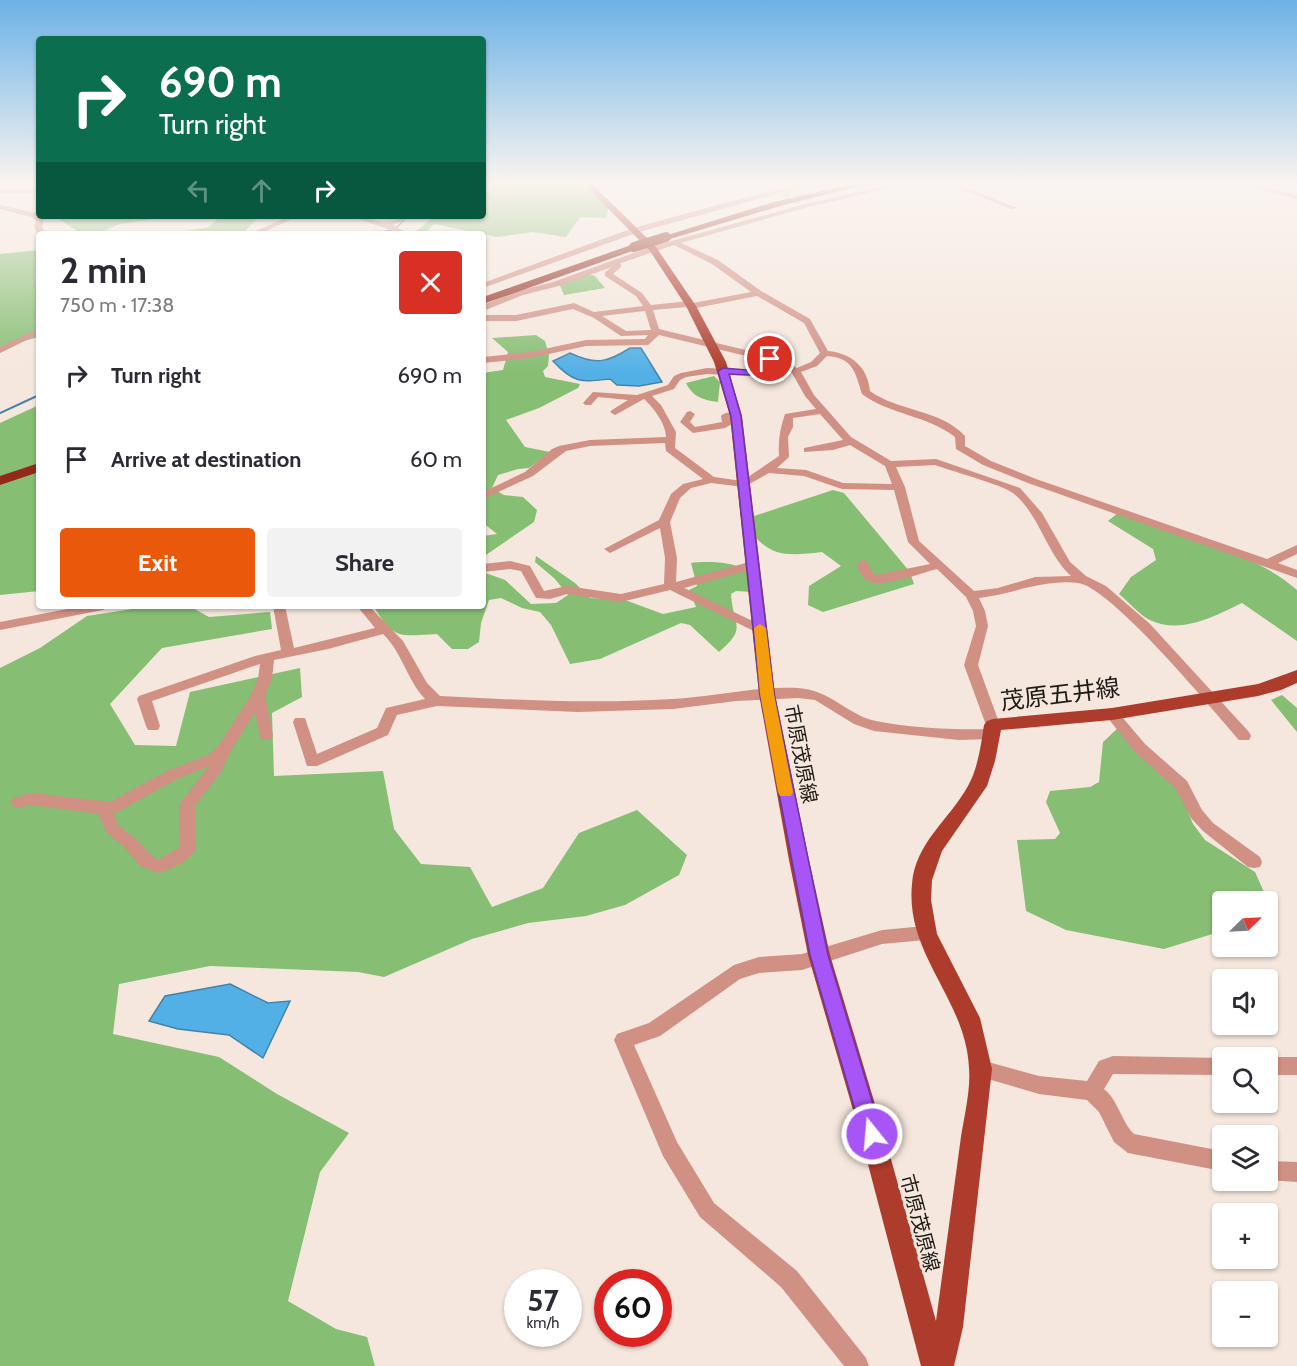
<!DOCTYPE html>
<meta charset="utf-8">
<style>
body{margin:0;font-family:Cabin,"Noto Sans JP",sans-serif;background:#f2f2f3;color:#2b2b33;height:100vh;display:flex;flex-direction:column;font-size:22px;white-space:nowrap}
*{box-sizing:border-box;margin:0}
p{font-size:20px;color:#7c7c81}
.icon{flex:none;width:33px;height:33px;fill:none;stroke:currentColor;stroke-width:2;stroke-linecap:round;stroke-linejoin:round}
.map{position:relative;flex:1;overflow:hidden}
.panel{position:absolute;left:36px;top:231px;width:450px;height:378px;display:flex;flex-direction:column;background:#fff;border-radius:6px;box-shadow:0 2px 4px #0004}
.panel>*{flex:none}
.top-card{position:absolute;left:36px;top:36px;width:450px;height:183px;border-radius:6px;box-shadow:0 2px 4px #0004;background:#0b6e4f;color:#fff;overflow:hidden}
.needle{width:39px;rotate:66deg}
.fabs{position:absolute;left:1212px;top:891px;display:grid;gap:12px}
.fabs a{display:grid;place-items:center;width:66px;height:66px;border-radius:6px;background:#fff;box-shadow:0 2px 4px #0004;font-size:30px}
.speed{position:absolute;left:504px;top:1269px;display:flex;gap:12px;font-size:30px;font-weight:700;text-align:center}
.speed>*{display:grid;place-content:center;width:78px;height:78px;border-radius:50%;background:#fff;box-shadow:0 2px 4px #0004;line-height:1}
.speed small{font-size:15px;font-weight:400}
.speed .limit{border:9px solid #d22;background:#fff;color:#111}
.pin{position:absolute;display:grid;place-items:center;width:51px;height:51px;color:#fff;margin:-26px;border:3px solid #fff;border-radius:50%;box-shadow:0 2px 6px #0007}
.me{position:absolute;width:66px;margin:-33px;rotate:343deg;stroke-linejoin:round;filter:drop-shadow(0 0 4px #0008)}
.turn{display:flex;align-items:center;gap:21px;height:126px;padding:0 24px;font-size:27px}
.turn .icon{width:78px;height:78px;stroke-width:2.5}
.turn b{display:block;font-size:42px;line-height:51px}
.lanes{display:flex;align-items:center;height:57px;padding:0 24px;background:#0003;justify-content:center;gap:30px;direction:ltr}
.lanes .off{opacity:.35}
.round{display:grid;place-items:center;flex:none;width:63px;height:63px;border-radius:6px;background:#f2f2f3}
.headline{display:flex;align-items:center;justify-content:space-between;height:102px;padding:0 24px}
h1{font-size:36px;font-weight:700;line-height:45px}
.cta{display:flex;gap:12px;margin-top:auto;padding:12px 24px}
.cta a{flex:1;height:69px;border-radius:6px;background:#ea580c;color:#fff;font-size:24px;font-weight:700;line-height:69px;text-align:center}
.cta a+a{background:#f2f2f3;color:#2b2b33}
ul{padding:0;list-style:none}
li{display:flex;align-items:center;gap:18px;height:84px;padding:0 24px}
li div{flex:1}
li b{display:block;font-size:22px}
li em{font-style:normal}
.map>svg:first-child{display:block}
.forest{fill:#86be73}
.water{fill:#53b0e6;stroke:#4383a8;stroke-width:1.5}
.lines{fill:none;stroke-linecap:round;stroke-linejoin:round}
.stream-far1{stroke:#4383a8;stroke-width:1.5}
.stream{stroke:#4383a8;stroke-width:2}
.minor-tunnel{stroke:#d5c8bf;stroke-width:8;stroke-dasharray:8 4;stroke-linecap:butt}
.minor{fill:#d09084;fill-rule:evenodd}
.major{fill:#ae3c2c;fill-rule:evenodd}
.highway{fill:#92291b;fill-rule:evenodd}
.highway-bridge{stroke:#92291b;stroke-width:10}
.route{fill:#a855f7;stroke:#6d37a1;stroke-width:1.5}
.slow{fill:#f59e0b}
.labels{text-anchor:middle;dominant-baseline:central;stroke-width:6;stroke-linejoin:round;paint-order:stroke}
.street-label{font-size:20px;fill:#1e1a16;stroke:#f5e7dd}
.near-street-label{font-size:24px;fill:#1e1a16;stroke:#f5e7dd}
</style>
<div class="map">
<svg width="1297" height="1366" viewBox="0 0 1297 1366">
<rect width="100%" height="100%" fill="#f5e7dd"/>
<!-- forest -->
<g class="forest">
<polygon points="506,182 518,184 580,183 609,205 606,218 580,217 566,237 533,232 497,237 434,224 425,234 413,234 434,216 483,216 486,190"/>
<polygon points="54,216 177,216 120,224 96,234 82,234"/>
<polygon points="221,216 260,216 242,234 169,234 209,227"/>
<polygon points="39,250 39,337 0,347 0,254"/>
<polygon points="587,274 595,276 605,288 564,295 558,281"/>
<polygon points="536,335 545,341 549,355 548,366 543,371 545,377 580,384 578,388 539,408 506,420 525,447 550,452 529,468 518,469 498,475 492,488 504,495 523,497 537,510 534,522 483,557 483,536 497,534 483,523 483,373 503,370 508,352 492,338"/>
<path d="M714 376 720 382 718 402C703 400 693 397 686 383Z"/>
<polygon points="39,405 39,591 0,595 0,423"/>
<path d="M833 490 844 493 910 572 914 584 823 612 808 605 809 586 841 566 822 552C780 557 767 556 742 520Z"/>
<path d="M1119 512C1173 532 1255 552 1297 590V641L1242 603C1215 616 1182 634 1152 621 1141 617 1129 602 1119 594L1131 577 1156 560 1153 549 1108 521Z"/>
<path d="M536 556 575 583 590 598 625 600 663 614 696 607 689 590 697 586 691 563C704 561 740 561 747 573 750 578 750 586 751 592L736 591 731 594C733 627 748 627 719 652L690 625 681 623 600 659 570 664 551 625 540 612 522 608 501 598 489 600 481 623 479 642 468 649H452L437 634C398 636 395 640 373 606H483V572L505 580 531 604 556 603 568 595 554 578 535 562Z"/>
<polygon points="152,606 189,606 209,617 270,612 272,629 162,648 110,704 135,745 176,746 190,692 300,668 302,697 272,713 274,776 383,771 394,829 421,864 470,867 492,907 543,888 579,833 637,810 687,855 679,875 625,905 586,916 528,923 472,939 384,977 358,972 210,966 119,984 113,1034 219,1057 277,1094 349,1133 320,1172 288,1301 336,1329 367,1337 375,1366 0,1366 0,668 40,648 87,616"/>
<polygon points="1282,695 1297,708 1297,732 1271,700"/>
<polygon points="1118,728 1179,790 1193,824 1205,840 1255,872 1268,901 1268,905 1268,902 1222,902 1222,931 1164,949 1066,930 1026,911 1017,840 1055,839 1060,833 1046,802 1050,791 1090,787 1099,782 1103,742"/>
</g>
<!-- water -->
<g class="water">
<path d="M630 348H641L662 382 639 386 617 385 610 379C582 382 574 384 553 361L570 353C595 365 607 363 630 348Z"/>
<polygon points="230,984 268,1003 290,1001 263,1058 229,1035 178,1029 149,1021 165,996"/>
</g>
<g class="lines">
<!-- stream-far1 -->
<g class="stream-far1">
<polyline points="483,187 496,182"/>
<polyline points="375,234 395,229 404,220"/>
</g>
<!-- stream -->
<polyline class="stream" points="0,413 39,395"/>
<!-- minor-tunnel -->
<polyline class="minor-tunnel" points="782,193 805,203"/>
<!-- minor -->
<g class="minor">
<polygon points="564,182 572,182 605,197 600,198"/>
<polygon points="810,182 820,182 639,232 483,288 483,283 633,228 721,204"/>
<path d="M904 182H915L808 207 681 243 718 260 761 291 810 319 828 351C851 353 868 367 870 391 899 412 940 409 965 436V446L991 461 1036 479 1267 559 1297 545V554L1278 563 1297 570V578L1028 483 983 465 956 449 955 437C927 415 890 415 862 394 855 373 854 358 827 356L817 366 801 372 814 395 851 437 891 461 936 459 1020 488 1042 513 1070 562 1086 576 1106 586 1150 624 1249 732 1251 736 1249 740H1239C1213 710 1111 587 1078 583 1044 579 1012 594 979 598L985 611 988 626 978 665 1000 725 994 730 998 734 996 738 991 739 959 740 874 731 854 724 815 700 798 698 736 701 673 709 578 712 437 706 397 715 388 735 317 766H307L293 722 295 718H305L317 754 377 728 386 708 425 699C407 680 402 652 383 634L328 649 274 660 272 679 265 695 273 736 271 740H261L255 713 230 752 221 772 195 806 196 849C189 862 171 869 158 873L140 866 124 847 107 833 98 814 32 805 18 808 13 806 10 802 13 798 32 793 110 802 167 771 208 755 217 748 250 697 258 679 260 664 152 701 160 726 158 730H148L146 726 137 699 139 696 255 656 281 650 273 606H285L294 648 375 628 357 606H369L403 641 427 683 440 696C517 700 594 704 672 699 714 697 756 686 798 688 831 690 847 715 876 721 909 728 956 730 989 729L986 725 964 665 976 626 973 611 966 597 937 569C921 573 885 587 871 582 862 580 860 572 857 564L863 560 867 561 871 571 876 575 930 564 908 542 894 490 842 489 804 476 769 473 744 487 711 483 691 488 680 498 670 522 677 558 676 582 753 561 757 562 759 565 757 568 684 588 765 627 766 630 765 633 760 634 670 590 621 602 567 594 550 599 536 598 521 571 510 569 483 572V564L510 561 530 566 544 591 567 586 621 594 664 584 665 558 660 528 610 553 604 549 659 520 671 494 683 484 703 479 666 451 665 443 590 446 566 451 533 476 483 499V492L525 472 552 449 559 446 590 440 666 437C666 424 653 407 644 399L615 415 610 412 612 410 628 400 598 397 591 405H585L583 403 593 392 637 395 668 385 674 376 681 373 707 368 747 370 763 360 659 335 648 345 586 346 530 358 483 363V357L530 352 586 340 645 339 648 335 621 336 594 318 573 309 516 321H483V315H516L574 303 594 312 643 306 636 296 605 276V272L612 267 559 286 523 295 483 311V305L517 291 553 282 650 247 805 204ZM674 245 712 264 751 292 693 303 689 301 651 305 642 293 613 274 621 267V263ZM757 296 804 323 820 353 811 362 797 368 779 358 659 329 653 310 687 307 691 309ZM645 311 651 330 626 331 602 316ZM772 362 792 373 805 396 816 409 785 414C780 428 778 441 779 456L742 481 714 477 675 448 676 432 661 405 652 396 674 389 680 380 686 377 707 374 749 376ZM820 414 843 440 804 448V452L833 450 850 445 885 466 892 484 843 483 806 470 777 468 789 457 788 437 793 427V418ZM935 465C951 471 1003 485 1013 493 1040 515 1046 553 1071 576L1035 577 998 588 974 591 919 541 905 487 896 467ZM209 766 179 805 180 847 158 860 152 856 136 839 118 825 114 814 177 779Z"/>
<polygon points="944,182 952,182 1017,208 1011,209"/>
<polygon points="1230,182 1240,182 1297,195 1297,199"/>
<rect x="0" y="189" width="39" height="4"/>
<polygon points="0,205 36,213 44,221 42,226 45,234 38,236 34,226 36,221 31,217 0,209"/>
<polygon points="289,216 299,216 259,234 249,234"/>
<path d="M352 216C364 216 374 222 386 222 395 222 404 216 414 216L393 225 409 234C401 234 360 220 352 216Z"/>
<polygon points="39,328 39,334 0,353 0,347"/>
<path d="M690 411 695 414 690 422 695 427 722 422 721 416C725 411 737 411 741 416L732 419 734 423 725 428 693 433 680 422 687 412Z"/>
<polygon points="83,606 109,606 103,610 0,630 0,622"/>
<polygon points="1112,709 1117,711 1145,744 1187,781 1202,810 1213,823 1260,857 1262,862 1260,867 1254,868 1248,867 1203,831 1191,818 1176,789 1135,752 1107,717 1105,714"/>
<polygon points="925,926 931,928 933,933 931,938 925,940 882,944 802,970 759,973 740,979 660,1036 634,1045 677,1142 714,1203 797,1271 866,1358 869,1366 844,1366 781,1287 700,1217 663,1156 614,1040 617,1034 649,1023 734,965 759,957 802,954 882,930"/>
<path d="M1113 1056 1223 1058 1222 1075 1113 1074 1104 1089C1118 1100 1121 1121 1134 1134L1222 1151V1171L1128 1153 1114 1142 1099 1112 1087 1100 1039 1094 974 1075 972 1069 974 1063 981 1060 1039 1076 1087 1081 1099 1061Z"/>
<rect x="1268" y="1057" width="29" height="18"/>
<polygon points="1268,1161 1297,1162 1297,1182 1267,1180"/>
</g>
<!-- major -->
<path class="major" d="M582 182H590L656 247 696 306 726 362 742 416 775 694 809 860 830 955 884 1134 936 1321C944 1262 952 1203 960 1144 963 1120 971 1092 969 1068 966 999 905 955 912 884 915 843 949 820 968 786 978 768 981 745 984 725L987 721 993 719 1112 708 1258 684 1297 670V683L1281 690 1258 696 1112 720 1001 730 995 761 987 786 942 851 932 880 931 900 937 934 980 1018 992 1069 963 1327 954 1366H921L860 1134 808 955 789 860 759 694 730 416 714 362 686 306 650 251Z"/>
<!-- highway -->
<g class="highway">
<polygon points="862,182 876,182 780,206 670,239 661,237 774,202"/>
<polygon points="634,244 639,247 638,249 483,304 483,297"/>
<polygon points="39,463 39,472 0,485 0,476"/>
</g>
<!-- highway-bridge -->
<polyline class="highway-bridge" points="634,247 666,237"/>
</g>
<!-- sky -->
<linearGradient id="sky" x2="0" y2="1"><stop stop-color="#6cb2e7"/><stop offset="0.49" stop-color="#faf4f0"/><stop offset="1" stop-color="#faf4f0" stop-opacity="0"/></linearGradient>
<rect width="1297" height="373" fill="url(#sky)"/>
<!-- route -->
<polygon class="route" points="767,357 775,359 753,375 729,374 741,416 774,694 828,955 882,1134 879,1141 872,1144 865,1141 862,1134 810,955 760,694 731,416 718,371 723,368 747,370"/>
<!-- slow -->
<polygon class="slow" points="760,624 766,628 774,694 793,792 791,796 780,796 778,792 760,694 754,628"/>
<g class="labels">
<!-- street labels -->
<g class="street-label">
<text transform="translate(801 754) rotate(79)">市原茂原線</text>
<text transform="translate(920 1223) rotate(75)">市原茂原線</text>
</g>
<!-- near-street labels -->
<g class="near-street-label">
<text transform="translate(1060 694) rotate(-7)">茂原五井線</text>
</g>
</g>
</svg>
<div class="fabs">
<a><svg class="needle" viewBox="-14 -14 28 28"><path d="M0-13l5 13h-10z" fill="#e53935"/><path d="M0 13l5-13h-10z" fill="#7c7c81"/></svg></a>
<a><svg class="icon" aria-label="sound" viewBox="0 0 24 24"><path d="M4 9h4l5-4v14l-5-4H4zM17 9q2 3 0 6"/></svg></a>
<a><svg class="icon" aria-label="search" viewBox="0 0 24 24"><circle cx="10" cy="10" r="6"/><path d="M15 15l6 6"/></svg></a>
<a><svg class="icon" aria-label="layers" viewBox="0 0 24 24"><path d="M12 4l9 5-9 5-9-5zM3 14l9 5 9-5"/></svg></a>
<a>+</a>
<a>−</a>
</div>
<div class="speed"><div>57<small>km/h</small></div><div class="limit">60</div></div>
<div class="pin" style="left:770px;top:359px;background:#d93025"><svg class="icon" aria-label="arrive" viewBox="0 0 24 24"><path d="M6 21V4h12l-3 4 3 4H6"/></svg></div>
<svg class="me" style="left:872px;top:1134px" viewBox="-20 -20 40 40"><circle r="17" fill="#a855f7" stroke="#fff" stroke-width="3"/><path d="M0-11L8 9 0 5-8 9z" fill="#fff"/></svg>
<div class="top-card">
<div class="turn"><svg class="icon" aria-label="right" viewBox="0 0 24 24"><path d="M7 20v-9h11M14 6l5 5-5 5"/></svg><div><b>690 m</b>Turn right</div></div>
<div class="lanes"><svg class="icon off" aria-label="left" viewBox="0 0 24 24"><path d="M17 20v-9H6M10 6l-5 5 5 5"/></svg><svg class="icon off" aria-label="ahead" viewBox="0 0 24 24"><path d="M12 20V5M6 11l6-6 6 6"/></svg><svg class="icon" aria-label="right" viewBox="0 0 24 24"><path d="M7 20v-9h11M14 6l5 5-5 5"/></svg></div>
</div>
<section class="panel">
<div class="headline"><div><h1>2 min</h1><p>750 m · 17:38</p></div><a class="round" style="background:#d93025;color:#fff"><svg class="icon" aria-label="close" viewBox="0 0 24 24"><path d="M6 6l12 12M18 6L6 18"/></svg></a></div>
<ul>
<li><svg class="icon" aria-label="right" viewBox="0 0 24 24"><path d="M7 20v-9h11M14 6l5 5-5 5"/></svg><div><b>Turn right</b></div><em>690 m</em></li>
<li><svg class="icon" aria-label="arrive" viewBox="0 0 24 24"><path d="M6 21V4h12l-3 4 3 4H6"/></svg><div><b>Arrive at destination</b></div><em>60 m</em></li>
</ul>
<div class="cta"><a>Exit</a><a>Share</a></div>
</section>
</div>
